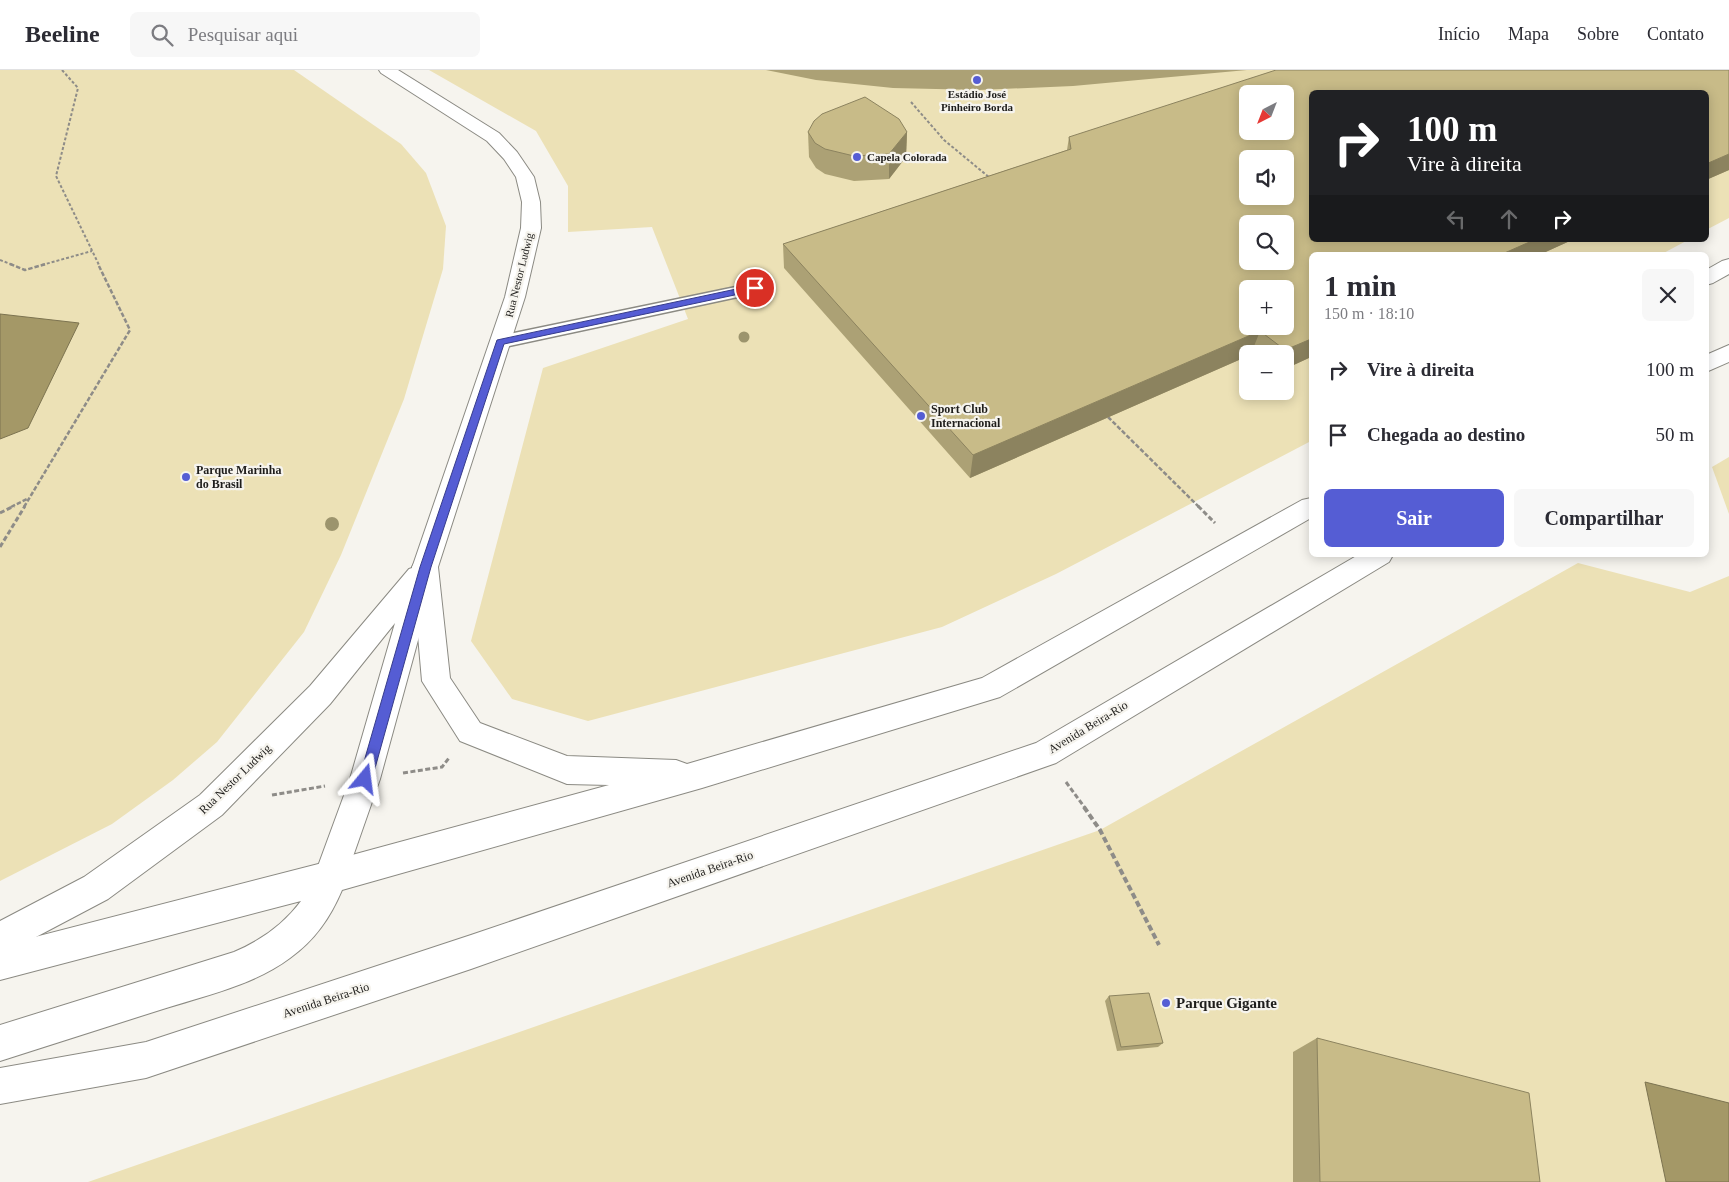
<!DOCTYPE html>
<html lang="pt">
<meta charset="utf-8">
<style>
body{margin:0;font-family:Georgia,serif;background:#f7f7f7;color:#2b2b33;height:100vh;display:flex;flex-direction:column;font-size:19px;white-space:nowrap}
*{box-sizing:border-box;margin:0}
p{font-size:16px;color:#7c7c81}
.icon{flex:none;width:28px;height:28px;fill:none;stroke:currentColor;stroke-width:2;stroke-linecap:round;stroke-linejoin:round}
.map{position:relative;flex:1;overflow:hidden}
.details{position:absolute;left:1309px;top:182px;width:400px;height:305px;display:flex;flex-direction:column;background:#fff;border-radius:8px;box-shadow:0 2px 12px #0003}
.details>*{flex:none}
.guide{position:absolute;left:1309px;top:20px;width:400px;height:152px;border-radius:8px;box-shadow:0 2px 12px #0003;background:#202124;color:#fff;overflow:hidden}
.needle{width:32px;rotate:222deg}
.tools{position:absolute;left:1239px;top:15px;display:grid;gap:10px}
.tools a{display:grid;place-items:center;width:55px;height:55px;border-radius:8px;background:#fff;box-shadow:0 2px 12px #0003;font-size:25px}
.pin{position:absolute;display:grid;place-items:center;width:42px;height:42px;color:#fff;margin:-21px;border:2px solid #fff;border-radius:50%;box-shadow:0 1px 5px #0007}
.me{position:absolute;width:55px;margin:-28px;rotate:16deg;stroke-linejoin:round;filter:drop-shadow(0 0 4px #0008)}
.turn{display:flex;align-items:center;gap:18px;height:105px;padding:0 15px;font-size:22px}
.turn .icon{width:65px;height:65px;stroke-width:2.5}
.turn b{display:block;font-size:35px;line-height:42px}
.lanes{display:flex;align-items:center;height:48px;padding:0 15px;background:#0003;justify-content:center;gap:25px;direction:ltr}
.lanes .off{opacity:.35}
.round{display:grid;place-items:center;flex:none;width:52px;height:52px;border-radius:8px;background:#f7f7f7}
.overview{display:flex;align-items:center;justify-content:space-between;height:85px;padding:0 15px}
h1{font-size:30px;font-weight:700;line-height:38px}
.cta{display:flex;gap:10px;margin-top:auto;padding:10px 15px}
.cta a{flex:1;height:58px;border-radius:8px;background:#555dd4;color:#fff;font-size:20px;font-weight:700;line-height:58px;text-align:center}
.cta a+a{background:#f7f7f7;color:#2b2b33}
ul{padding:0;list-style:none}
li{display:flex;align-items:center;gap:15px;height:65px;padding:0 15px}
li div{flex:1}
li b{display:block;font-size:19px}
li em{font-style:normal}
header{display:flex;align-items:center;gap:30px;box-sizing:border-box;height:70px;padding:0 25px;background:#fff;border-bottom:1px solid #e1e1e2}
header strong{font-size:24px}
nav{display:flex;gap:28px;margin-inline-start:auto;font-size:18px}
.search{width:350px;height:45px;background:#f7f7f7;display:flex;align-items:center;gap:12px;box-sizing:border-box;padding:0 18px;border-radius:8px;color:#7c7c81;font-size:19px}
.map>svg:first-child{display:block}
.green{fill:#ece1b6;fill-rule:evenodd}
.water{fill:#a49867;stroke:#7c7350}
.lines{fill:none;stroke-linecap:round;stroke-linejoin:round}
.service-casing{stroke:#8b8a83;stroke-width:3}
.tertiary-casing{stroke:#8b8a83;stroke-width:2}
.secondary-casing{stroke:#8b8a83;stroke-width:2}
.path-far3{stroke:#8e8c88;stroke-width:2;stroke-dasharray:3 2;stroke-linecap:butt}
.path-far2{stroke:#8e8c88;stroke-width:2.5;stroke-dasharray:4.5 2;stroke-linecap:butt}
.path-far1{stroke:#8e8c88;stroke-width:3;stroke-dasharray:5 2.5;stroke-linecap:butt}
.path{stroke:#8e8c88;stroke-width:4;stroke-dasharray:6 3;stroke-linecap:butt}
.service{fill:#fff;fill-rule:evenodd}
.tertiary{fill:#fff;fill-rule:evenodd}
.secondary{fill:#fff;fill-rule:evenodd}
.tree{fill:#9c946d}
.wall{fill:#aca175}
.shaded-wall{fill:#8c835f}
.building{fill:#c8bb88;stroke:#8c835f;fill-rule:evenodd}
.route{fill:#555dd4;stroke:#373c8a}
.poi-dot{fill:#555dd4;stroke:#f6f4ee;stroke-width:2}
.labels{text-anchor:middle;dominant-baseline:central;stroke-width:4.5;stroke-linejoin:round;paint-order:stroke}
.far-poi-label{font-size:11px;font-weight:bold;fill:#1e1d1b;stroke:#f6f4ee}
.far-street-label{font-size:11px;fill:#1e1d1b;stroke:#f6f4ee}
.poi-label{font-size:12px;font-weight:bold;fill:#1e1d1b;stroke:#f6f4ee;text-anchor:start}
.street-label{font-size:12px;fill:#1e1d1b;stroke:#f6f4ee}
.near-poi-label{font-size:15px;font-weight:bold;fill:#1e1d1b;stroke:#f6f4ee;text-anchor:start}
</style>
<header>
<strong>Beeline</strong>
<div class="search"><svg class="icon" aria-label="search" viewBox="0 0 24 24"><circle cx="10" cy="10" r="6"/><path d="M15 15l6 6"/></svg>Pesquisar aqui</div>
<nav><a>Início</a><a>Mapa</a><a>Sobre</a><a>Contato</a></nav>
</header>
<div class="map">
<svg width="1729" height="1112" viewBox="0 0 1729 1112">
<rect width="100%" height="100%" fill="#f6f4ee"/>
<!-- green -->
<g class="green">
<polygon points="0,0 294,0 401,74 426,103 446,156 443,199 404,329 341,485 304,562 217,672 173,710 112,754 0,811"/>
<path d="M429 0H1729V148L1706 160V22H1311V170H1688L1660 185H1311V371L1056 504 942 557 588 651 512 629 471 571 543 298 688 249 652 157 568 162V116L536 61ZM1248 24H1285V61H1248ZM1248 89H1285V126H1248ZM1248 154H1285V191H1248ZM1248 219H1285V256H1248ZM1248 284H1285V321H1248Z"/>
<polygon points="1729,387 1729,444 1712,397"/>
<polygon points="1578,493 1690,522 1729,506 1729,1112 88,1112 1100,760"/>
</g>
<!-- water -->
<g class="water">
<polygon points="0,244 79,253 28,358 0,369"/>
<polygon points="1645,1012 1729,1033 1729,1112 1666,1112"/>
</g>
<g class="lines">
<!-- service casing -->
<g class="service-casing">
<polygon id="service" points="755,213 761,214 763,218 761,222 500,278 494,276 491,272 494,268 500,266"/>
</g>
<!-- tertiary casing -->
<g class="tertiary-casing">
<polygon id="tertiary" points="379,0 398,0 499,63 517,82 534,107 540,132 541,158 525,227 438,497 380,709 342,818 330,823 318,818 314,807 350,709 395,553 330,634 222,745 108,829 0,886 0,851 84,807 200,725 310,616 409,499 412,498 505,227 521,158 522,132 516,107 504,89 487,71 381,3"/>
</g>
<!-- secondary casing -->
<g class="secondary-casing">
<g id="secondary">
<polygon points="1729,189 1729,204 1713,213 1706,215 1706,200 1722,191"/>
<polygon points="1729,275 1729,292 1706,302 1706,285"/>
<path d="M1311 428V448L1000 627 702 718 342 820C330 848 315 870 290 888 254 915 205 926 163 939 109 956 54 974 0 991V955L234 882C260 871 284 854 301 831L0 910V876L330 791 609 715 567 714 460 671 422 611 412 497 416 490 425 487 434 490 438 497 450 608 480 653 567 686 676 690 687 694 982 608 1302 430Z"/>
<polygon points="1358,485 1393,485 1389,492 1056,693 471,899 146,1008 0,1034 0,998 146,972 471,865 1036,673"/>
</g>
</g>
<!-- path-far3 -->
<g class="path-far3">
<polyline points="62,0 78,18 56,106 99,195"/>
<polyline points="911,32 944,70 990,108"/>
<polyline points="0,190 13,195"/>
<polyline points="42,195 92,181"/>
</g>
<!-- path-far2 -->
<g class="path-far2">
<polyline points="10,194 25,200 46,194"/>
<polyline points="1108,347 1199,437"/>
<polyline points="11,437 27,429"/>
<polyline points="24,437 130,260 98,194"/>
</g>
<!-- path-far1 -->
<g class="path-far1">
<polyline points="1198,436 1215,453"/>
<polyline points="0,443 14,436"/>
<polyline points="0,477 25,436"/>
<polyline points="403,703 442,697 449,688"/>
<polyline points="1066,712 1085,738"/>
<polyline points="272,725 325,716"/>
</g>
<!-- path -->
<polyline class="path" points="1084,737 1100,760 1159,875"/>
<!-- service -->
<use href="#service" class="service"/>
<!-- tertiary -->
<use href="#tertiary" class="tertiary"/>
<!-- secondary -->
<use href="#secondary" class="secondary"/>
</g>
<!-- trees -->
<g class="tree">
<circle cx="744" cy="267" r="5.5"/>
<circle cx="332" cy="454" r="7"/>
</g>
<!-- wall -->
<g class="wall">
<polygon points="766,0 1247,0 1073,16 979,20 893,18 816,10"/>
<polygon points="1729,0 1729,100 1706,110 1706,22 1311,170 1572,170 1539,185 1311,185 1311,287 1285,299 1285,284 1248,284 1248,286 970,408 784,198 783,174 1067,80 1069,67"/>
<polygon points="808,62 907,62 906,87 889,109 854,111 825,104 816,98 809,87"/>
<polygon points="1109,926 1163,973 1158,977 1117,981 1105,931"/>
<polygon points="1317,968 1540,1112 1293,1112 1293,982"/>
</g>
<!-- shaded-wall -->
<g class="shaded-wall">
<polygon points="907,62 906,87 889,109 889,84"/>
<polygon points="1729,84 1729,100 1706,110 1706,94"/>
<polygon points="1534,170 1572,170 1539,185 1500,185"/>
<polygon points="1260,261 1251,284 1248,284 1248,286 970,408 973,385"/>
<polygon points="1311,269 1311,287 1285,299 1285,284 1283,284 1285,280"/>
</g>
<!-- building -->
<g class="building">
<path d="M1276 0H1729V84L1706 94V22H1311V170H1534L1500 185H1311V269L1285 280 1260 261 973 385 783 174 1071 79 1069 67ZM1248 24H1285V61H1248ZM1248 89H1285V126H1248ZM1248 154H1285V191H1248ZM1248 219H1285V256H1248Z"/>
<polygon points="865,27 899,49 907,62 889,84 854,86 825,79 815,73 808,62 814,51 822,44"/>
<polygon points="1149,923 1163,973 1121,977 1109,926"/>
<polygon points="1317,968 1529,1023 1540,1112 1320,1112"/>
</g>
<!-- route -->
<polygon class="route" points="755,215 758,216 758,220 504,274 431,497 372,709 370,713 365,715 361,713 359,709 420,497 497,270"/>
<!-- markers -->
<g class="poi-dot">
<circle cx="977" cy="10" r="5"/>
<circle cx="857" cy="87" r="5"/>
<circle cx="921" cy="346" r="5"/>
<circle cx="186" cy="407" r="5"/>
<circle cx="1166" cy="933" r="5"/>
</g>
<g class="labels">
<!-- far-poi labels -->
<g class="far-poi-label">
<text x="977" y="24">Estádio José<tspan x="977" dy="13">Pinheiro Borda</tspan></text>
<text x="867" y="87" text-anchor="start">Capela Colorada</text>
</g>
<!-- far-street labels -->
<g class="far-street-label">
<text transform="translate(519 205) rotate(-76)">Rua Nestor Ludwig</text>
</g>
<!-- poi labels -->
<g class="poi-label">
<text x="931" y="339">Sport Club<tspan x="931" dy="14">Internacional</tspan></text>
<text x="196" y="400">Parque Marinha<tspan x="196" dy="14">do Brasil</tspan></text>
</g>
<!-- street labels -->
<g class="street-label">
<text transform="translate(1088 657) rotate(-31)">Avenida Beira-Rio</text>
<text transform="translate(235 709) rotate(-44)">Rua Nestor Ludwig</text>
<text transform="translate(710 799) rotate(-19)">Avenida Beira-Rio</text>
<text transform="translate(326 930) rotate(-18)">Avenida Beira-Rio</text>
</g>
<!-- near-poi labels -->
<g class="near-poi-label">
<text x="1176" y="933">Parque Gigante</text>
</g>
</g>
</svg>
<div class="tools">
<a><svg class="needle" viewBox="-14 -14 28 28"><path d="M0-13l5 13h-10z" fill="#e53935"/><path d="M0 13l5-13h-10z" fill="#7c7c81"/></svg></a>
<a><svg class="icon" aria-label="sound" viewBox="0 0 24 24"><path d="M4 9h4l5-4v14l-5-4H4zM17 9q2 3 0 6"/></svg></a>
<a><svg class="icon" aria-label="search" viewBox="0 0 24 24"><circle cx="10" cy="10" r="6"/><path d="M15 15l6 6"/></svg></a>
<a>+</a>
<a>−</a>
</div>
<div class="pin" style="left:755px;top:218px;background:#d93025"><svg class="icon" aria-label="arrive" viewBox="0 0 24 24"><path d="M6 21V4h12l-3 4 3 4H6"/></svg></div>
<svg class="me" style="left:365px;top:709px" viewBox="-20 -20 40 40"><path d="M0-17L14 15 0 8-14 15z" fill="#555dd4" stroke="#fff" stroke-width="4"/></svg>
<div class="guide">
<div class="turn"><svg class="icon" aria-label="right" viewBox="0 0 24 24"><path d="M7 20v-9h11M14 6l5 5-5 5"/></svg><div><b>100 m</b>Vire à direita</div></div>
<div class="lanes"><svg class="icon off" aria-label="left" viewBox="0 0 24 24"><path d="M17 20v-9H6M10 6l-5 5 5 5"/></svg><svg class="icon off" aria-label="ahead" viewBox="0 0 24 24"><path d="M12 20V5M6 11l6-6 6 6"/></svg><svg class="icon" aria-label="right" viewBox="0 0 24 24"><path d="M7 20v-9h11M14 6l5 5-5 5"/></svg></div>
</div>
<section class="details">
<div class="overview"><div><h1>1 min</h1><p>150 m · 18:10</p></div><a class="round"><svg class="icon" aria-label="close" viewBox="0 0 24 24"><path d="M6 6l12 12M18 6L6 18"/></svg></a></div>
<ul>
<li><svg class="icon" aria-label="right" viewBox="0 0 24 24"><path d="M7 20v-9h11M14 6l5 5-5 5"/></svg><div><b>Vire à direita</b></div><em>100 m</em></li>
<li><svg class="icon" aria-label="arrive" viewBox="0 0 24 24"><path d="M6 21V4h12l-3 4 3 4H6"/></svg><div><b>Chegada ao destino</b></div><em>50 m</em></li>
</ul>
<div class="cta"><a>Sair</a><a>Compartilhar</a></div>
</section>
</div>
